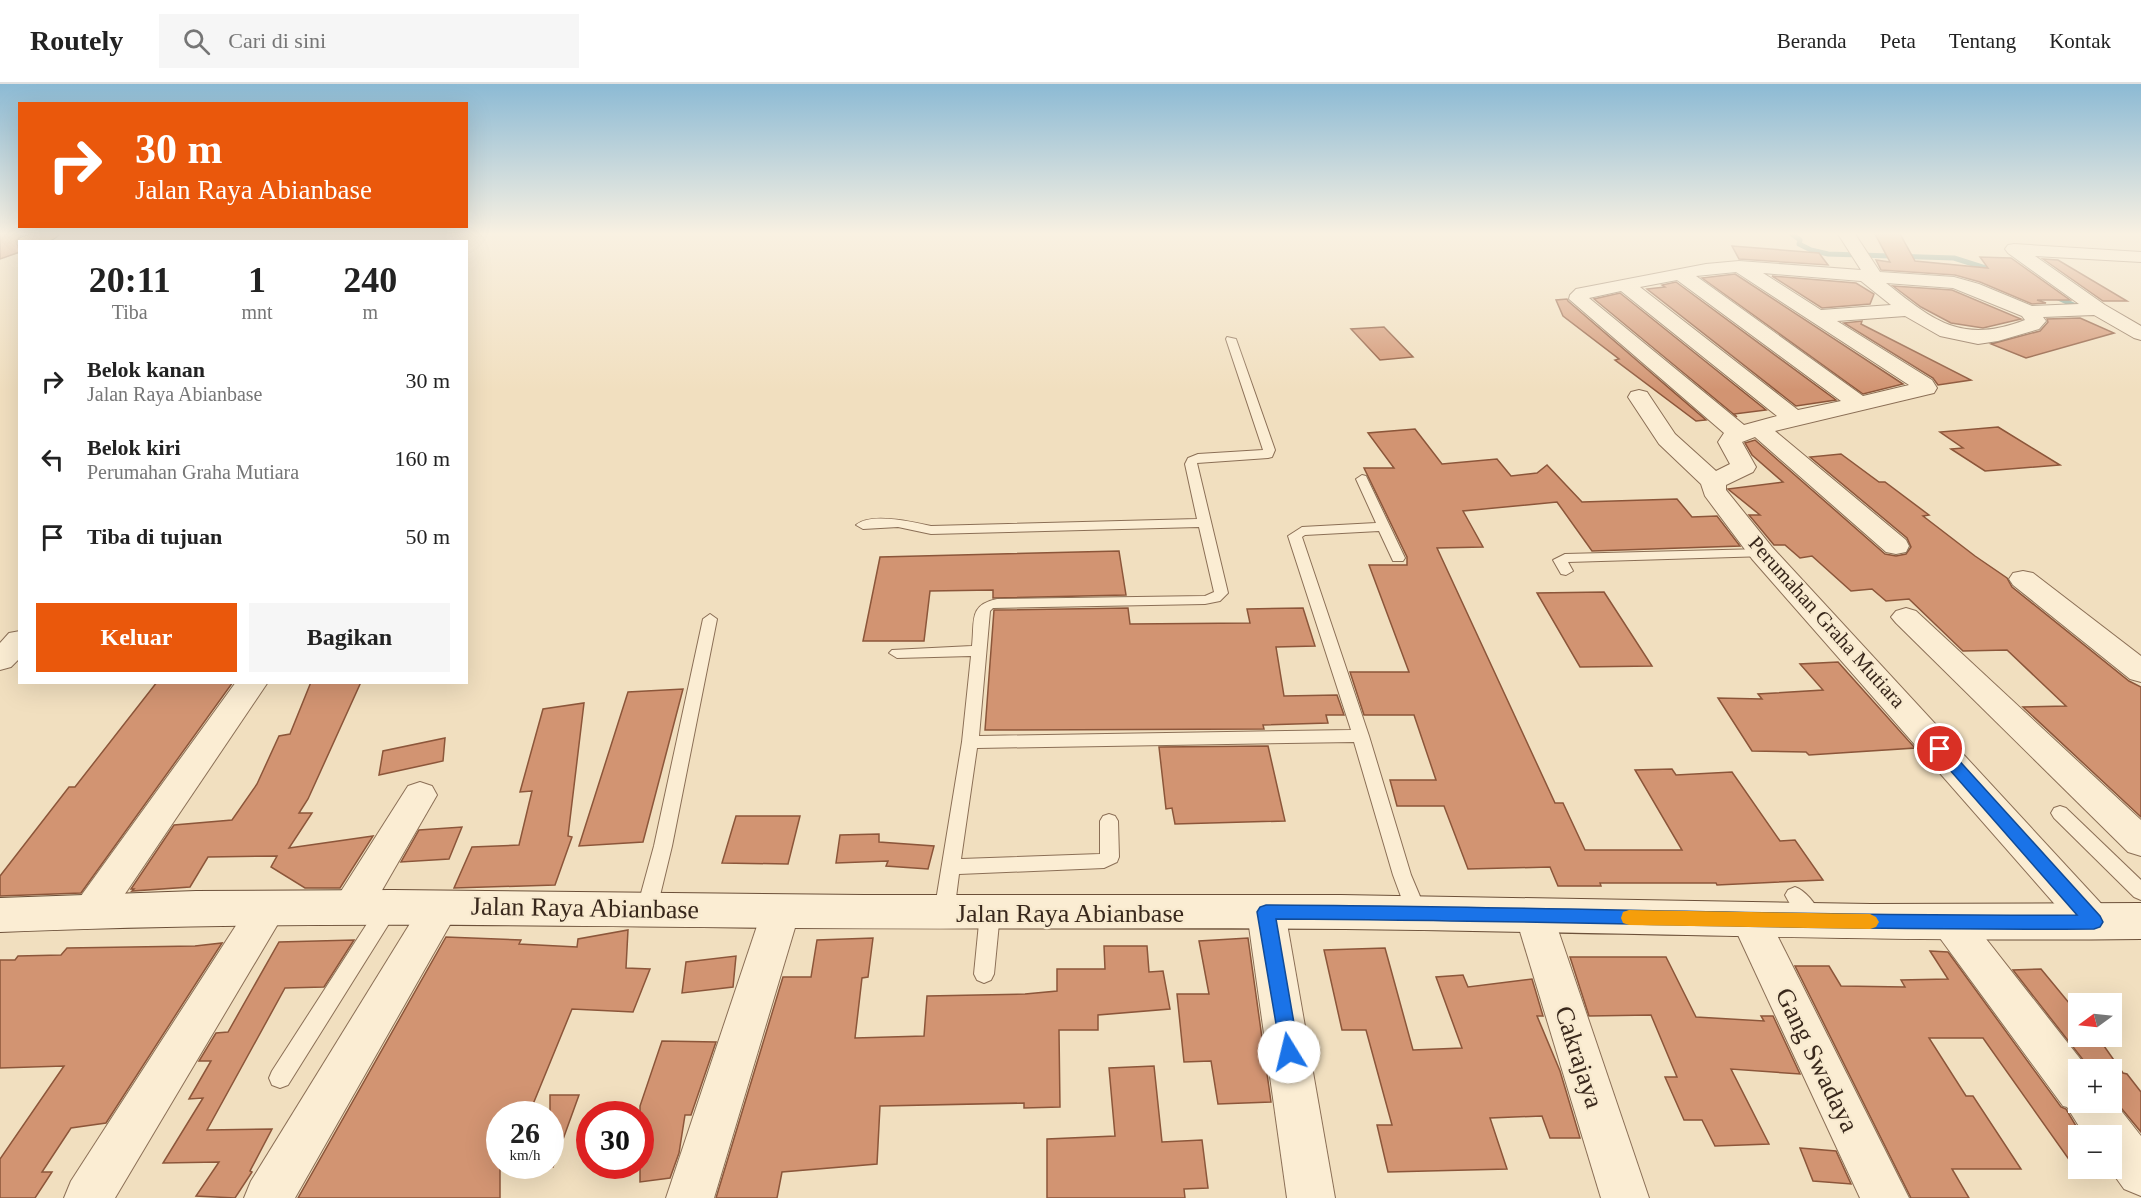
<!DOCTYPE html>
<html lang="id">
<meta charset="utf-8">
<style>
body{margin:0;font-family:"Times New Roman",serif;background:#f6f6f6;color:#222;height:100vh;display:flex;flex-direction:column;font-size:22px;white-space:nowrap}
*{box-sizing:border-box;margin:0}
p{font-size:20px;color:#767676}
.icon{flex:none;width:33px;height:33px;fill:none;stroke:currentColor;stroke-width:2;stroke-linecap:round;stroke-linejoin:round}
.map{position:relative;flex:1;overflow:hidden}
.panel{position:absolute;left:18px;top:156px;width:450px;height:444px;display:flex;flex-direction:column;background:#fff;border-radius:0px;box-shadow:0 6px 24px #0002}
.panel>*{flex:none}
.hud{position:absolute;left:18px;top:18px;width:450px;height:126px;border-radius:0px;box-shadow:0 6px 24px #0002;background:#ea580c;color:#fff;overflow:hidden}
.needle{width:39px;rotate:255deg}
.tools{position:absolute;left:2068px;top:909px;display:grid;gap:12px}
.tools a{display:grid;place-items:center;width:54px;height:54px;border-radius:0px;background:#fff;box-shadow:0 6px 24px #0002;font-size:30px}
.speed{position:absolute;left:486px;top:1017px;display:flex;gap:12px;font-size:30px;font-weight:700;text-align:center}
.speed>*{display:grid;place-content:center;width:78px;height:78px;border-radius:50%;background:#fff;box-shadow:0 6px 24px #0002;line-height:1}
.speed small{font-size:15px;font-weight:400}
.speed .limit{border:9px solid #d22;background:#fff;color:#111}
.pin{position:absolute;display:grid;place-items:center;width:51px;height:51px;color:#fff;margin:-26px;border:3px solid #fff;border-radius:50%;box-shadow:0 2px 6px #0007}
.me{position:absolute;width:66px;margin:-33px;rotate:351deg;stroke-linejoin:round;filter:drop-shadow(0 0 4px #0008)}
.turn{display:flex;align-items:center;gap:21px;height:126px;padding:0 18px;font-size:27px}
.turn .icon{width:78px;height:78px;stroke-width:2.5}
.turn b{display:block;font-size:42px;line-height:51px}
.eta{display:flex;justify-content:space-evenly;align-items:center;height:102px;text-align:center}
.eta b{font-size:36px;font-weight:600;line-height:42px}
.cta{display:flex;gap:12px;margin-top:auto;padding:12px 18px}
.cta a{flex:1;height:69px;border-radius:0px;background:#ea580c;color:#fff;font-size:24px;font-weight:600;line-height:69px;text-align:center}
.cta a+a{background:#f6f6f6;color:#222}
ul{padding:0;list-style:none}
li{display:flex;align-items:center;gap:18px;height:78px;padding:0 18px}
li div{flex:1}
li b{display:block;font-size:22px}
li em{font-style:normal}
header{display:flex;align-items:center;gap:36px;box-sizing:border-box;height:84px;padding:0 30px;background:#fff;border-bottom:2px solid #e0e0e0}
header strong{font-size:28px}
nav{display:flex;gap:33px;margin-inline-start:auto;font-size:21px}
.search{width:420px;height:54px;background:#f6f6f6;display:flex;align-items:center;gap:15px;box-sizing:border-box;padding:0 21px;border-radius:0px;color:#767676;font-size:22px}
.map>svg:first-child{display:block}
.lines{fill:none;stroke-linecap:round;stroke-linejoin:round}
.stream{stroke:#699185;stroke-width:5}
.building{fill:#d29472;stroke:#8c563a;stroke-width:1.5}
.service-casing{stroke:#8b6f56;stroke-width:2}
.minor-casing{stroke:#8b6f56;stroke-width:2}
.secondary-casing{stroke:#6c5039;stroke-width:2}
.trunk-casing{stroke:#583d2b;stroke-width:2}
.service{fill:#fbedd3;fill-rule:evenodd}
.minor{fill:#fbedd3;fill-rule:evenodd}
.secondary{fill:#fbedd3;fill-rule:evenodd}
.trunk{fill:#efb56e;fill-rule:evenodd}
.route{fill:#1a73e8;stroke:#114b97;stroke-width:1.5}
.slow{fill:#f59e0b}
.labels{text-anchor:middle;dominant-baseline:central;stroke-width:4.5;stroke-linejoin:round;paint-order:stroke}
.street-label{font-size:21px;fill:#39281c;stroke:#f8eacf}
.near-street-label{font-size:26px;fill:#39281c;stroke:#f8eacf}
</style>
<header>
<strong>Routely</strong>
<div class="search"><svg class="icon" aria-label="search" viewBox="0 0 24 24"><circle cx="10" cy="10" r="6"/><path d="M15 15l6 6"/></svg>Cari di sini</div>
<nav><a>Beranda</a><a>Peta</a><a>Tentang</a><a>Kontak</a></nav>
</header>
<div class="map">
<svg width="2141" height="1114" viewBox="0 0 2141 1114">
<rect width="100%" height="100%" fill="#f1dfbf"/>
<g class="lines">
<!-- stream -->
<g class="stream">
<polyline points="1792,150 1800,156 1799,160 1811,166 1828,170 1954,174 1998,188"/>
<polyline points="2054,212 2080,224"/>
</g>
</g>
<!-- building -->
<g class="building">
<polygon points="0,150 23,150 16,157 20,168 0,175"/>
<polygon points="1875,150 1900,150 1915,177 1988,184 1980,173 2011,174 2070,216 2037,216 2046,219 2032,220 1980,198 1955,191 1881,186 1876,176 1890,178"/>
<polygon points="1732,162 1819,169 1828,181 1739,175"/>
<polygon points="2043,175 2058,176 2127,217 2103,217"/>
<polygon points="1735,190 1903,300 1863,310 1702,194"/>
<polygon points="1772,192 1856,199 1874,210 1870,220 1822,224"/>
<polygon points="1676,198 1836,316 1796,322 1647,205 1665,203 1662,201"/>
<polygon points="1893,202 1952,206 2021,235 1983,244 1951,239 1921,223"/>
<polygon points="1620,209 1766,326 1734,330 1737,333 1594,215"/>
<polygon points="1567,215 1568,217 1706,336 1696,337 1615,276 1619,275 1563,232 1556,216"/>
<polygon points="2080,234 2114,249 2026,274 1991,260 2040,247 2048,238 2047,235"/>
<polygon points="1862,237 1861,240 1971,296 1938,301 1933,294 1844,239"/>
<polygon points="1384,243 1413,273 1380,276 1351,245"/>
<polygon points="1998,343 2060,381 1985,387 1951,365 1963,364 1940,348"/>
<polygon points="1415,345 1442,380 1497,375 1511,392 1537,389 1547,381 1582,418 1677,415 1692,433 1717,432 1740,462 1592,467 1557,418 1463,427 1483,463 1437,464 1555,719 1563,719 1585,766 1682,766 1635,686 1672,685 1676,691 1732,688 1780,757 1795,756 1823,796 1717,801 1716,799 1600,799 1601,802 1558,802 1550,783 1468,785 1444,722 1397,722 1390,696 1436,696 1414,631 1364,631 1350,588 1409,588 1369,481 1407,481 1407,473 1364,384 1394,384 1368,349"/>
<polygon points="1755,356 1885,470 1896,472 1906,470 1911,463 1907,454 1810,373 1841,370 1879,398 1885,398 1929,431 1923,432 1975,472 2007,494 2012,503 2129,597 2141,603 2141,733 2023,623 2066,622 2007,566 1963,567 1909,515 1886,517 1872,505 1851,507 1812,472 1800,474 1785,461 1774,461 1749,431 1760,431 1728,405 1783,398 1752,371 1745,359"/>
<polygon points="1119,467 1126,511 993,514 993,506 930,507 924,557 863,557 880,473"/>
<polygon points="1604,508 1652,582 1580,583 1537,509"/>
<polygon points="1128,524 1130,540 1250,539 1247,525 1303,524 1315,562 1276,563 1284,612 1337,611 1344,631 1326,631 1328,639 1263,641 1264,645 985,646 994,526"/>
<polygon points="1838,578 1915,664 1809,671 1806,668 1752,667 1718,614 1762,615 1758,610 1823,606 1800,580"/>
<polygon points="157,598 233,598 81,809 0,812 0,792 69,703 75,703"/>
<polygon points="311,598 361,598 308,715 299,729 312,729 289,764 373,752 340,804 305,804 271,783 277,772 208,773 190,803 132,807 134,805 131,805 174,741 232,736 257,700 279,652 290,650"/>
<polygon points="683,605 643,758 579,762 628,608"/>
<polygon points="584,619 568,752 572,753 555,801 454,804 472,763 519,761 532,707 520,708 543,625"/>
<polygon points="445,654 443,677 379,691 383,667"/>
<polygon points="1268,662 1285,737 1175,740 1172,724 1166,725 1159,663"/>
<polygon points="736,732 800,732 788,780 722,779"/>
<polygon points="462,743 449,775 401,778 419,746"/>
<polygon points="879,750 879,758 934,762 928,785 886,782 888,777 836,779 840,751"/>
<polygon points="628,846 626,884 650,885 633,928 572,925 529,1030 500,1030 500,1114 298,1114 446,853 521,856 519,860 577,863 578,855"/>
<polygon points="873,854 868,893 862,894 855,954 924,952 927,912 1025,910 1057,907 1057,885 1105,885 1104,862 1147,862 1149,888 1163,887 1170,925 1098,931 1098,946 1059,946 1060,1023 1024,1024 1024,1019 880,1022 877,1080 782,1088 777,1114 716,1114 783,893 811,893 817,856"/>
<polygon points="1248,854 1271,1018 1218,1020 1211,977 1184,978 1177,910 1209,910 1199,857"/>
<polygon points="354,856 324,903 285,904 207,1046 272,1045 250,1087 252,1088 235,1114 196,1112 219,1078 163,1079 203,1014 189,1015 211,977 199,977 216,949 228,948 279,858"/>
<polygon points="222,859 106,1039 71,1044 42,1088 52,1088 35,1114 0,1114 0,1075 64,982 0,984 0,876 15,876 18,872 61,871 67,864 195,862"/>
<polygon points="1385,864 1413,966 1462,964 1436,893 1463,891 1468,903 1532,895 1543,932 1537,932 1560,987 1580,1054 1550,1054 1542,1032 1490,1034 1507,1085 1388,1088 1377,1041 1392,1041 1366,946 1342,946 1324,866"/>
<polygon points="1930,867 1948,868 2061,1023 2066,1025 2082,1052 2079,1052 2079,1084 2075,1084 1983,954 1929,954 1966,1012 1973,1012 2021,1085 1952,1085 1969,1114 1911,1114 1795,882 1829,882 1841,902 1905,903 1901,896 1948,895"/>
<polygon points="736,872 733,903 682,909 686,878"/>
<polygon points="1570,873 1666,873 1696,933 1764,937 1761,932 1773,932 1800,990 1731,985 1769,1060 1715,1062 1702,1036 1684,1036 1665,993 1677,993 1651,931 1589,932"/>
<polygon points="2041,885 2079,931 2079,952 2097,952 2123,989 2127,990 2141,1008 2141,1048 2112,1013 2112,986 2091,986 2013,886"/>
<polygon points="662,957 716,958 691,1031 685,1031 679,1069 670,1094 640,1098 640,1022"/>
<polygon points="1154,982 1162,1058 1202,1056 1208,1104 1184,1105 1185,1114 1047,1114 1047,1055 1115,1052 1109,984"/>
<polygon points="550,1011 579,1011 553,1083 550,1082"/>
<polygon points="1800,1064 1836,1067 1851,1100 1813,1097"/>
</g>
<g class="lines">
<!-- service casing -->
<g class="service-casing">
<g id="service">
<path d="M1227 253 1236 255 1275 366 1272 373 1268 374 1197 379 1228 509 1220 517 1205 520 993 524 990 527 979 652 1351 646 1288 452 1302 443 1376 439 1356 395 1362 391 1366 392 1405 474 1403 477H1393L1379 447 1305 451 1302 453 1369 652 1411 791 1427 829 1424 835 1417 837 1410 835 1407 829 1393 791 1354 658 977 664 961 775 1100 770V737L1103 732 1109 730 1115 732 1118 737 1119 773 1117 778 1104 784 959 790 954 829 951 835 944 837 937 835 934 829 962 658 971 572 897 574 889 569 892 566 972 562C975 537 968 521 997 515L1205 512 1214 508 1199 443 931 450 898 443 863 445 856 441C870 428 914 438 931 442L1197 435 1185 380 1188 374 1198 370 1263 366 1226 255Z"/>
<polygon points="1762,465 1769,469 1767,472 1568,478 1573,487 1566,491 1561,490 1553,476 1565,470"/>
<polygon points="710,530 717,535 672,762 657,824 654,830 647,832 640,830 637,824 654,762 703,535"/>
<polygon points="2060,722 2066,724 2141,796 2141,816 2134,813 2054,734 2051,729 2054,724"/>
<path d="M1795 803C1807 807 1818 824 1824 835L1821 841C1805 846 1792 824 1785 811L1788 806Z"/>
<polygon points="388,816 395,818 398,824 395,830 288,1001 280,1004 272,1001 269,994 272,987 381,818"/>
<polygon points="990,821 997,823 1000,829 994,890 991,896 984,899 977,896 974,890 980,829 983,823"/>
</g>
</g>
<!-- minor casing -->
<g class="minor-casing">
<g id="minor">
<path d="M1838 150H1855L1880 188 1954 193 1979 200 2032 222 2079 220 2008 169 2005 165 2008 161 2014 160 2141 168V178L2035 172 2105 221 2141 242V256L2134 254 2094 231 2043 233 2046 237 2039 245 1998 257 1978 260 1940 252 1905 232 1837 237 1932 296 1937 304 1934 309 1775 347 1906 456 1909 462 1906 468 1896 470 1886 468 1755 353 1742 358 1756 383 1753 388 1726 401V406L1772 463 2108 827 2113 838 2108 849 2094 854 2080 849 1752 475 1705 412 1701 400 1659 360 1628 313 1631 308 1639 306 1647 308 1675 350 1716 387 1730 380 1718 358 1724 349 1569 215 1570 211 1576 205 1706 180 1739 177 1861 186ZM1736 188 1909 301 1863 312 1696 192ZM1763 189 1861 197 1891 221 1821 226ZM1677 196 1841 317 1798 326 1640 203ZM1886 199 1953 204 2022 232 2025 236C1962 260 1935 238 1886 199ZM1621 207 1777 332 1744 341 1589 214Z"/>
<polygon points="2023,487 2033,489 2141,572 2141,598 2130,595 2013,501 2009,495 2013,489"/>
<polygon points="1906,524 1916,527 2141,736 2141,772 2128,768 1896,539 1891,533 1896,527"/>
<polygon points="20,547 20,574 11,583 0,586 0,559 9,549"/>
<polygon points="236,598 268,598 106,838 92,843 78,838 73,827 78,816"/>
<polygon points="420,698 432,702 437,711 366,834 352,839 338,834 333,823 338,812 408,702"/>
<polygon points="269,807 283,812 288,823 115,1114 64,1114 71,1097 255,812"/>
<polygon points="441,807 455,812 460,823 295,1114 244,1114 251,1097 427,812"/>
<polygon points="781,811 795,816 800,827 714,1114 666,1114 762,827 767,816"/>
<polygon points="1266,812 1280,817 1285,828 1335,1114 1287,1114 1247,828 1252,817"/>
<polygon points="1534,815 1548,820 1553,831 1649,1114 1601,1114 1515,831 1520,820"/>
<polygon points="1750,820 1764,825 1909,1114 1860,1114 1731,836 1736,825"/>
<polygon points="1951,823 1965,828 2089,986 2079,986 2079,1018 2112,1018 2112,1015 2141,1052 2141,1112 2124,1105 2109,1084 2112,1084 2112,1052 2085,1052 2067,1023 2063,1022 1937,850 1931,839 1937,828"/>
</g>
</g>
<!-- secondary casing -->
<g class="secondary-casing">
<path id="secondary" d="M393 806 864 811H1341L1871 820 2141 819V855C1875 858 1610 848 1345 845 1158 843 972 846 785 844 523 841 262 837 0 848V814L196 807Z"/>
</g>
<!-- trunk casing -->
<g class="trunk-casing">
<path id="trunk" d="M31 150H59C50 161 32 158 20 158V161L18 158 20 154Z"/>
</g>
<!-- service -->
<use href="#service" class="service"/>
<!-- minor -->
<use href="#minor" class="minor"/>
<!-- secondary -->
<use href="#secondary" class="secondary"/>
<!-- trunk -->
<use href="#trunk" class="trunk"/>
</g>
<!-- sky -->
<linearGradient id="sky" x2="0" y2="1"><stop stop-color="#8cbad4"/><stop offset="0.49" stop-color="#f9f1e2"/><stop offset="1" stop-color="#f9f1e2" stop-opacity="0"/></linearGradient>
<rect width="2141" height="306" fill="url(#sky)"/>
<!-- route -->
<path class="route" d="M1940 660 1945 661 2100 832 2103 838 2100 843 2094 845C1821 847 1549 836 1276 835L1299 968 1296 975 1289 977 1282 975 1257 828 1260 823 1266 821C1536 822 1806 833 2077 831L1935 669 1932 665 1935 661Z"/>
<!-- slow -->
<polygon class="slow" points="1629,826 1870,830 1876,833 1879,838 1876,843 1870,845 1629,841 1623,839 1621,834 1623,828"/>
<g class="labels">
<!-- street labels -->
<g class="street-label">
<text transform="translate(1827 538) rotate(48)">Perumahan Graha Mutiara</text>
</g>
<!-- near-street labels -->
<g class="near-street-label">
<text transform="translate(585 824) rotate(1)">Jalan Raya Abianbase</text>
<text x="1070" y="829">Jalan Raya Abianbase</text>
<text transform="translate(1579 973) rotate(72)">Cakrajaya</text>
<text transform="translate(1817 976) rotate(64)">Gang Swadaya</text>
</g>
</g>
</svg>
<div class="tools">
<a><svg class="needle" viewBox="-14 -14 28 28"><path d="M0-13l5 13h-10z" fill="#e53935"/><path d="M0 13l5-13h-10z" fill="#767676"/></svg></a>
<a>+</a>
<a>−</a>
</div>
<div class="speed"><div>26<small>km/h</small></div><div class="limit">30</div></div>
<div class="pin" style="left:1940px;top:665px;background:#d93025"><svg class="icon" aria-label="arrive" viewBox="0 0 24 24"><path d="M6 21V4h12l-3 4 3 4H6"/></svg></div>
<svg class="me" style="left:1289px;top:968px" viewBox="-20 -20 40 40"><circle r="19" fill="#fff"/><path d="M0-13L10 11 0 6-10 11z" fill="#1a73e8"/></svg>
<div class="hud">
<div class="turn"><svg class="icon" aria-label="right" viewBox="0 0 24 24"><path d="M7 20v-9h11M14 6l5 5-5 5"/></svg><div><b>30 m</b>Jalan Raya Abianbase</div></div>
</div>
<section class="panel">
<div class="eta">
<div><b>20:11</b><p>Tiba</p></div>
<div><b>1</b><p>mnt</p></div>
<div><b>240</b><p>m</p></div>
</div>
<ul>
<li><svg class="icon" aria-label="right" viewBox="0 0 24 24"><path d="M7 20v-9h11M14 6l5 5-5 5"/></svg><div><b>Belok kanan</b><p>Jalan Raya Abianbase</p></div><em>30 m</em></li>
<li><svg class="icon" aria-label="left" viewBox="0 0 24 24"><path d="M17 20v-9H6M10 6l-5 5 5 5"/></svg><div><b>Belok kiri</b><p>Perumahan Graha Mutiara</p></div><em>160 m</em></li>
<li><svg class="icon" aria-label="arrive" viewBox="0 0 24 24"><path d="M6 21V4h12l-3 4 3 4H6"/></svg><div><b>Tiba di tujuan</b></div><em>50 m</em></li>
</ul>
<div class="cta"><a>Keluar</a><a>Bagikan</a></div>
</section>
</div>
